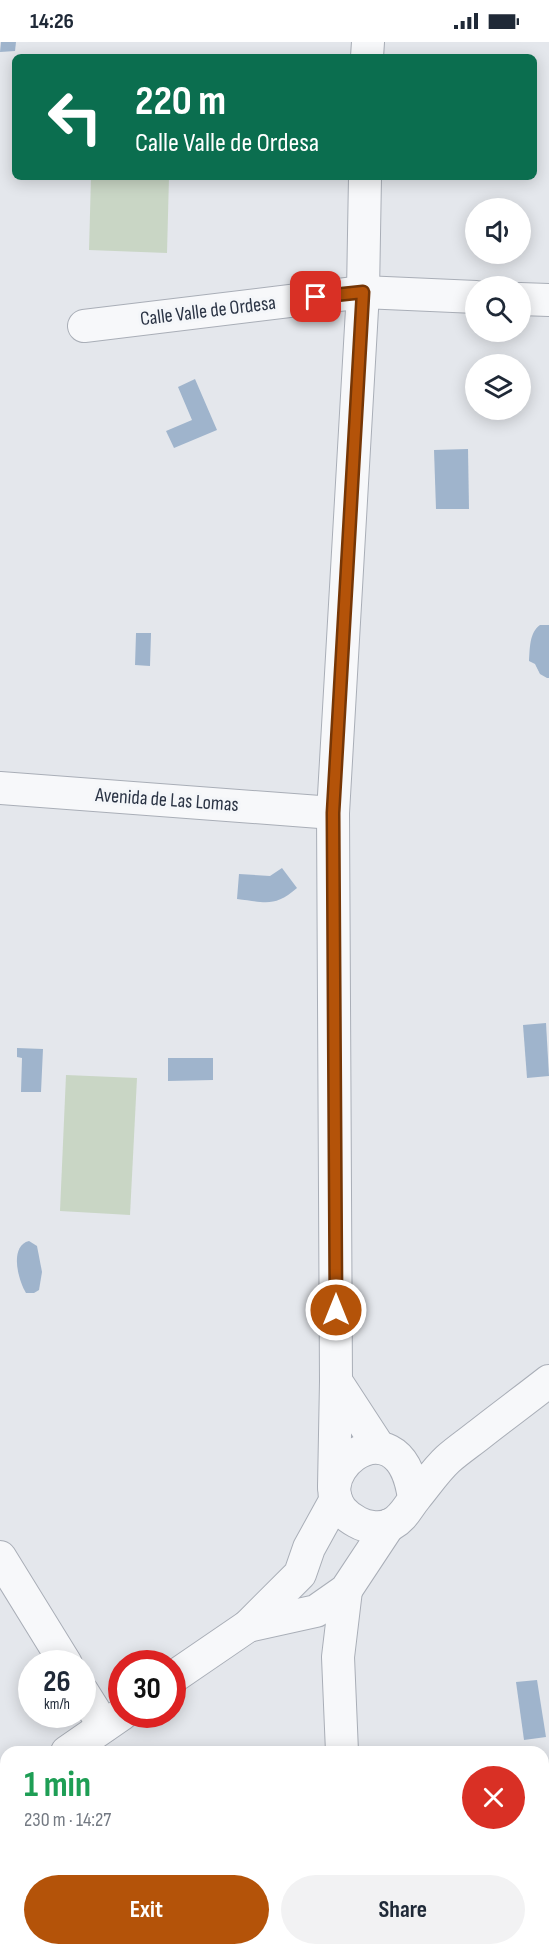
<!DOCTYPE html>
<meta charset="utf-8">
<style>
body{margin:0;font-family:"Sofia Sans Condensed",sans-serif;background:#f2f2f3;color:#1f2937;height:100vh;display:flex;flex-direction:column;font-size:22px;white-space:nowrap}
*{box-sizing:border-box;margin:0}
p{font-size:20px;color:#747a83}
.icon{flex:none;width:33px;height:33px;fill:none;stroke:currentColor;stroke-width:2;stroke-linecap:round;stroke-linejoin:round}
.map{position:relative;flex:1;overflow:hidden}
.side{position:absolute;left:0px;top:1704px;width:549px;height:210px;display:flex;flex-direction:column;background:#fff;border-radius:18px 18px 0 0;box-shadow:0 3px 15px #0003}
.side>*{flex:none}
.hud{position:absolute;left:12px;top:12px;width:525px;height:126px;border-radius:9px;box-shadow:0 3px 15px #0003;background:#0b6e4f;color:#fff;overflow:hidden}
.fabs{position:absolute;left:465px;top:156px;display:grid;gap:12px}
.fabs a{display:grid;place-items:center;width:66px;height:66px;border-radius:50%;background:#fff;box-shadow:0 3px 15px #0003;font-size:30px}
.speed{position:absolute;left:18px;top:1608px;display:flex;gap:12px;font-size:30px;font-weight:700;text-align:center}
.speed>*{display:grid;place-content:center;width:78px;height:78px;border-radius:50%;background:#fff;box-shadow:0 3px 15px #0003;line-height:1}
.speed small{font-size:15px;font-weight:400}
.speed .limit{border:9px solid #d22;background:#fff;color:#111}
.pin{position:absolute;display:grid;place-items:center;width:51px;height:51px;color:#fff;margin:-26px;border-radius:12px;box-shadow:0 3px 9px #0006}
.me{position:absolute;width:66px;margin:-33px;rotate:0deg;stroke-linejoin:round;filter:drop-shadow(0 0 4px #0008)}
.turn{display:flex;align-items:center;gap:21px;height:126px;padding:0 24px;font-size:27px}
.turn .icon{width:78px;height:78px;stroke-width:2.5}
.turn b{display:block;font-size:42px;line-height:51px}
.round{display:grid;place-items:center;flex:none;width:63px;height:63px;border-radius:32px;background:#f2f2f3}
.overview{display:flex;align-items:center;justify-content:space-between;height:102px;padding:0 24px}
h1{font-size:36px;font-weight:700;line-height:45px;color:#1e9e55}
.button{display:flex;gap:12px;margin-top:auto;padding:12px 24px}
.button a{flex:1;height:69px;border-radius:36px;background:#b45309;color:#fff;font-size:24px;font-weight:700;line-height:69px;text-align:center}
.button a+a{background:#f2f2f3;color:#1f2937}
.status{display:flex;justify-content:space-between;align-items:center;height:42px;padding:0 30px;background:#fff;direction:ltr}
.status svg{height:16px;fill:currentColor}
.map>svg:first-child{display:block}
.green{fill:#c9d6c5}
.water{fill:#9fb4cc}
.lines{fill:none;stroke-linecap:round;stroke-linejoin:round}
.minor-casing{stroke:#a9aeb7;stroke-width:34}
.minor{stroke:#f7f8fa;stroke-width:32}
.route-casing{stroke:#753606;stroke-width:15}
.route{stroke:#b45309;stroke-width:10}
.labels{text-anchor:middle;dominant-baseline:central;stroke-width:6;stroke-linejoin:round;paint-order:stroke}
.street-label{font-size:20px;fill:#2b3445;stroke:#f4f6f9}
</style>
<div class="status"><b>14:26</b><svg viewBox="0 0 49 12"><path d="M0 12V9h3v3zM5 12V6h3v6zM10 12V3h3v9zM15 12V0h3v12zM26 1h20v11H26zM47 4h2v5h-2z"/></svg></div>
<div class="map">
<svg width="549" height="1914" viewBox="0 0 549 1914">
<rect width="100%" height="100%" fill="#e4e7ec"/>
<!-- green -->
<g class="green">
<polygon points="91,135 169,135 167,211 89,208"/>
<polygon points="66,1033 137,1036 130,1173 60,1169"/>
</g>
<!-- water -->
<g class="water">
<polygon points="1,0 16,0 15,9 0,10"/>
<polygon points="195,337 217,388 174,406 166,389 192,378 178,345"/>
<polygon points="468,407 469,467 436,467 434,408"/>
<path d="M540 583H549V636H547L540 632 535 622 529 619C530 607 529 591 540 583Z"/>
<polygon points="136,591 151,591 150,624 135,623"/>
<path d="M282 826 297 846C274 866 265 860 237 857L239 832 270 834Z"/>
<polygon points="546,981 549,1034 527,1036 523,983"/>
<polygon points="17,1006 43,1007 41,1050 21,1050 22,1016 17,1015"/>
<polygon points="168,1016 213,1016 213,1038 168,1039"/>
<path d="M29 1199 37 1204 42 1230 39 1248 34 1251H26C18 1238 9 1204 29 1199Z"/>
<polygon points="537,1638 546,1695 524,1698 516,1640"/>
</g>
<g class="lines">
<!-- minor casing -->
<g class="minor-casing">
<g id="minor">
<polyline points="367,15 368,0"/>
<polyline points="520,257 549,258"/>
<polyline points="84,284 363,250 476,255"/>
<polyline points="0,746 333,771"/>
<polyline points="336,1339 379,1405"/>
<polyline points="334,1445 336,1339 333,771 363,250 365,135"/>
<path d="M414 1457C400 1347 287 1443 357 1480 367 1486 382 1487 392 1482 404 1475 407 1466 416 1455 426 1443 436 1428 448 1417 458 1408 470 1400 480 1392 503 1374 526 1357 549 1339"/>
<polyline points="0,1515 66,1622"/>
<polyline points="248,1584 316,1569 346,1548 389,1483"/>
<polyline points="172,1636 248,1584 300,1532 309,1506 336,1457"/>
<polyline points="82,1649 104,1684"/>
<polyline points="67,1710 122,1672"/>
<polyline points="342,1710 338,1615 346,1548"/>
<polyline points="0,1757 6,1753"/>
<polyline points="351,1908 351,1914"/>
</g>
</g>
<!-- minor -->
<use href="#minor" class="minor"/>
</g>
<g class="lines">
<!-- route casing -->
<g class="route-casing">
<polyline id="route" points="316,255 363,250 333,771 336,1268"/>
</g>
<!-- route -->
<use href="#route" class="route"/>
</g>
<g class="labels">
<!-- street labels -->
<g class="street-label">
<text transform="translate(208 269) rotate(-7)">Calle Valle de Ordesa</text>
<text transform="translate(167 758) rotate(4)">Avenida de Las Lomas</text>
</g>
</g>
</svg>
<div class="fabs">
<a><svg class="icon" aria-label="sound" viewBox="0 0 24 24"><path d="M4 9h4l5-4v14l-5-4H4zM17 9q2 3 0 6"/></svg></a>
<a><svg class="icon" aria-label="search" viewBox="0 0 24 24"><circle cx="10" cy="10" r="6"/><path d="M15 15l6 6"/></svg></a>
<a><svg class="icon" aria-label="layers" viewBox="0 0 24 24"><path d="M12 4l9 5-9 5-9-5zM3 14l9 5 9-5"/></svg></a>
</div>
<div class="speed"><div>26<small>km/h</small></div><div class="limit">30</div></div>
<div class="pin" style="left:316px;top:255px;background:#d93025"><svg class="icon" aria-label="arrive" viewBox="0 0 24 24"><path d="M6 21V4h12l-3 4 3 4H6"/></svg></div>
<svg class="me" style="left:336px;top:1268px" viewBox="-20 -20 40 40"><circle r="17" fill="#b45309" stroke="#fff" stroke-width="3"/><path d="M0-11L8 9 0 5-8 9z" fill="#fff"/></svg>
<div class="hud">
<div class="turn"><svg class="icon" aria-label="left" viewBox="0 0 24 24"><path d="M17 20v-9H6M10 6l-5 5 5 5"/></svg><div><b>220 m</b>Calle Valle de Ordesa</div></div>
</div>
<section class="side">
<div class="overview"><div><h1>1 min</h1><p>230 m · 14:27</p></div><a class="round" style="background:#d93025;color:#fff"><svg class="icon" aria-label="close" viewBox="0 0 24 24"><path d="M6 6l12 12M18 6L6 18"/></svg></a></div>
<div class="button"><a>Exit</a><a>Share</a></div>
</section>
</div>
